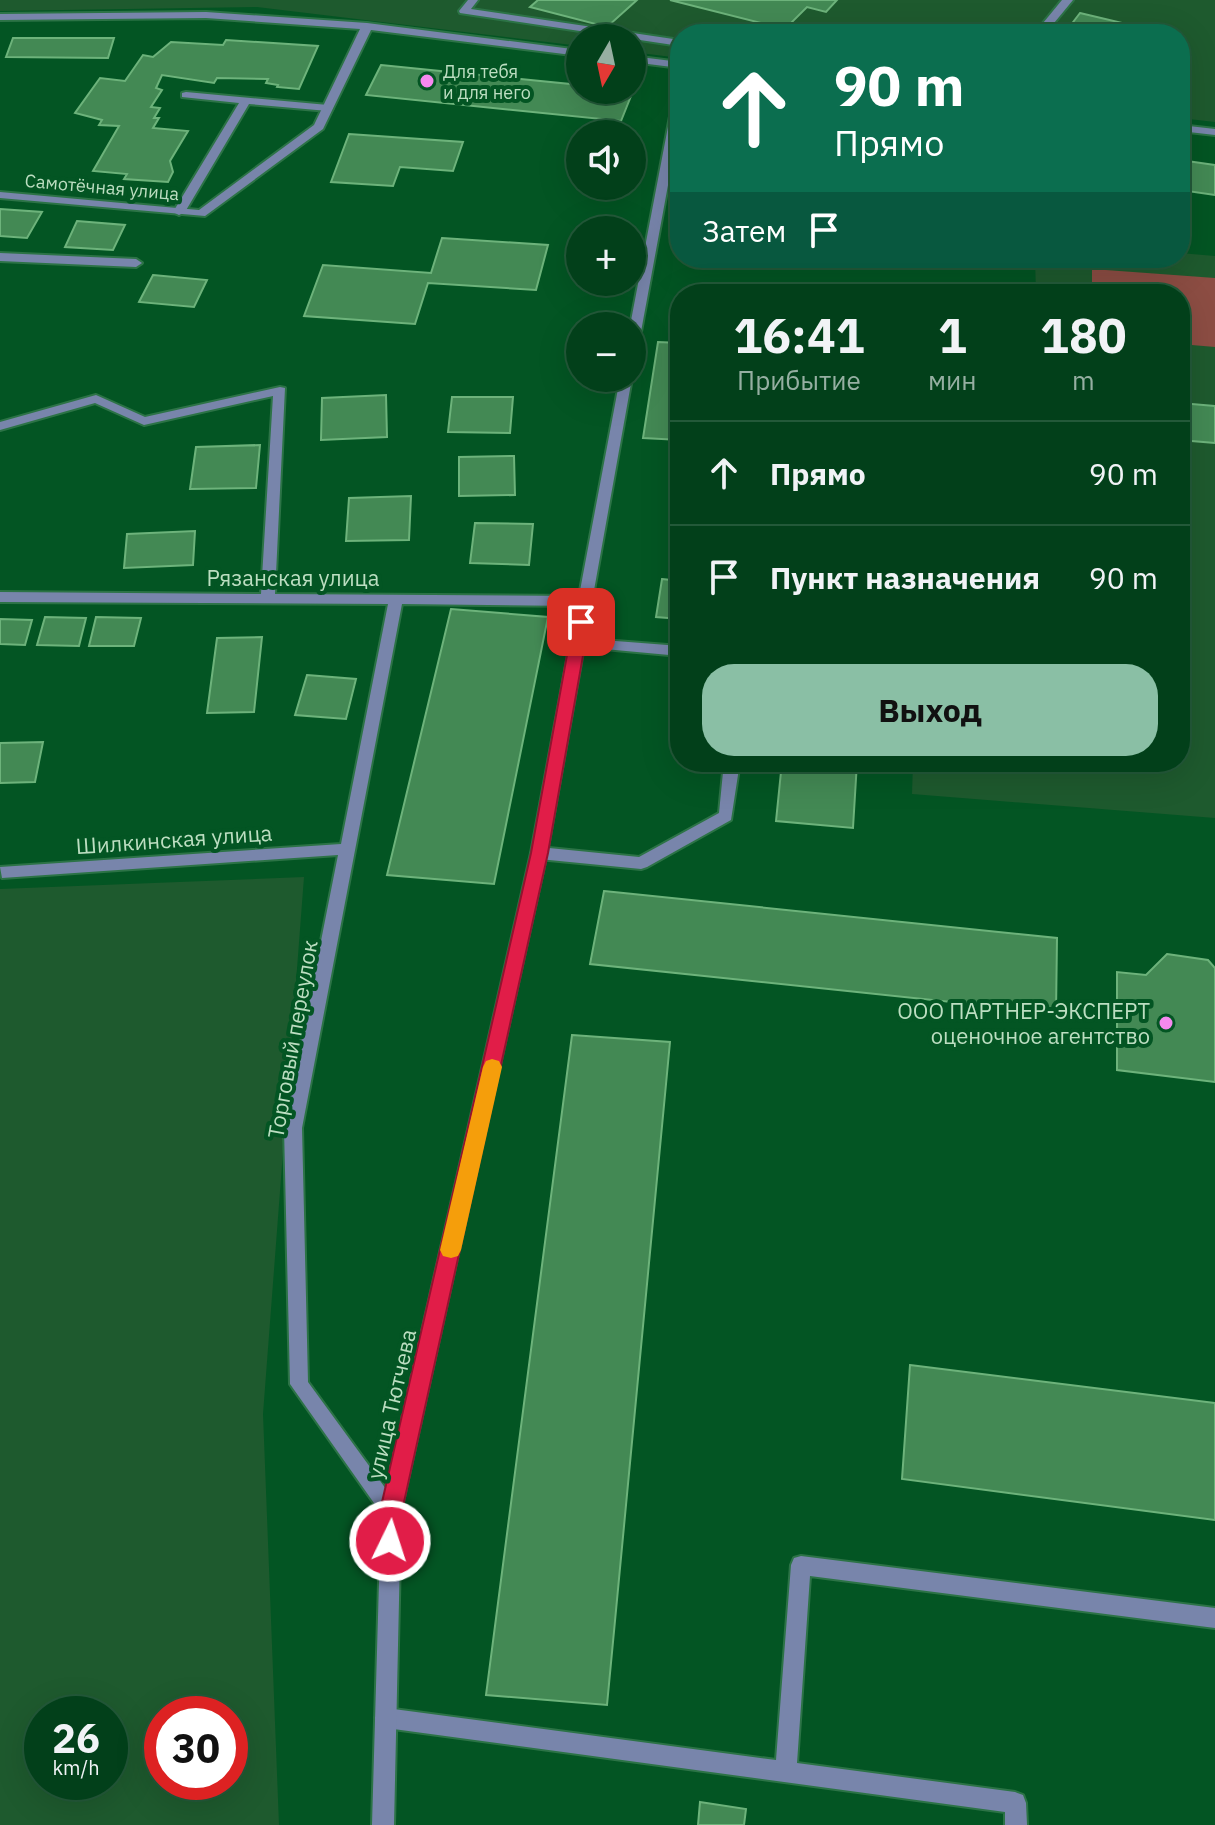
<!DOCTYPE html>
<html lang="ru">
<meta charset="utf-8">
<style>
body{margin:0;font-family:"IBM Plex Sans",sans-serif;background:#0c4723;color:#f1f3f6;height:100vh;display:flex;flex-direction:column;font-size:30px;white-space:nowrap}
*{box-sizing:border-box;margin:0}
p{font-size:26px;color:#96afa2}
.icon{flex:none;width:44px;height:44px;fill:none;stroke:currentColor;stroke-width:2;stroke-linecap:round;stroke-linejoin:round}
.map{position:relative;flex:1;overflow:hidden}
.drawer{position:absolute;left:670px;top:284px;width:520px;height:488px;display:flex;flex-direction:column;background:#02401a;border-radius:32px;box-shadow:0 8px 32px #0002,0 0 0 2px #235939}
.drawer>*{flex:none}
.guide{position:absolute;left:670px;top:24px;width:520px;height:244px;border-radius:32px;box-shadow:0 8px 32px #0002,0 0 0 2px #235939;background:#0b6e4f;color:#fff;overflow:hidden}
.needle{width:52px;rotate:189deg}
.fabs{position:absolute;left:566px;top:24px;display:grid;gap:16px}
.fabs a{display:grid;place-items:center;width:80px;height:80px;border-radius:50%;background:#02401a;box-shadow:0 8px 32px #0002,0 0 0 2px #235939;font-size:40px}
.speed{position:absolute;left:24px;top:1696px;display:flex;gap:16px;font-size:40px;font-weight:700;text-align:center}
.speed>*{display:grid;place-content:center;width:104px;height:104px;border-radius:50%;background:#02401a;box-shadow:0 8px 32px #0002,0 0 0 2px #235939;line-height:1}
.speed small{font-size:20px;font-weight:400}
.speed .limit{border:12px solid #d22;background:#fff;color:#111}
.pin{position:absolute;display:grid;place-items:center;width:68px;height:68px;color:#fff;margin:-34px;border-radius:16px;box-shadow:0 4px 12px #0006}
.me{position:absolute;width:88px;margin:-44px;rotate:4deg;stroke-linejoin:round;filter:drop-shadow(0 0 6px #0008)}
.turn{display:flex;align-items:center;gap:28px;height:168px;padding:0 32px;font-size:36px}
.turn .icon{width:104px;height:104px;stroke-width:2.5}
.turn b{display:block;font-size:56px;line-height:68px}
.then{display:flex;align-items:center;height:76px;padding:0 32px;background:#0003;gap:16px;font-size:30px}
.eta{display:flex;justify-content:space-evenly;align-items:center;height:136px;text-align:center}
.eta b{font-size:48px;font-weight:800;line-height:56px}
.primary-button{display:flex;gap:16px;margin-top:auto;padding:16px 32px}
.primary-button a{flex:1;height:92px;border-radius:32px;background:#8abfa5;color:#111;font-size:32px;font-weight:800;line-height:92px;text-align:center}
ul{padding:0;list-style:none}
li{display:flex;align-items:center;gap:24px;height:104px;padding:0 32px;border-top:2px solid #235939}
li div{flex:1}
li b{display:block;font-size:30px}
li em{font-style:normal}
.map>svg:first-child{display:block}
.built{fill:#1e5a2e;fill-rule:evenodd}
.green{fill:#8c4d43}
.building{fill:#438954;stroke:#6db37b;stroke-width:2}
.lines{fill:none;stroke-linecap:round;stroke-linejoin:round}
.service-casing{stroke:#2c7346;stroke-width:4}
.minor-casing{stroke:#2c7346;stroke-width:4}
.service{fill:#7885ab;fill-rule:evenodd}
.minor{fill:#7885ab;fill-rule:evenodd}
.route{fill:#e11d48;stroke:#92132f;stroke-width:2}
.slow{fill:#f59e0b}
.poi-dot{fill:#f589ee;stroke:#035523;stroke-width:3}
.labels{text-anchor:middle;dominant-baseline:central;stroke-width:8;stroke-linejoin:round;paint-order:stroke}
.far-poi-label{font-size:18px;fill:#bcdec1;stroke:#035523;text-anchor:start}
.far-street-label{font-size:18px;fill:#bcdec1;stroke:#035523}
.street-label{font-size:22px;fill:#bcdec1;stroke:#035523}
.poi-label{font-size:22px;fill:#bcdec1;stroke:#035523;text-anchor:end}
</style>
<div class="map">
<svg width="1215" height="1825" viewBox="0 0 1215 1825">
<rect width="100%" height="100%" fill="#035523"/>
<!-- built -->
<g class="built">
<polygon points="0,0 1215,0 1215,122 1180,118 1180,34 680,34 680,58 632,52 632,38 580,38 580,46 257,7 0,11"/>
<polygon points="1180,253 1215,256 1215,818 912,794 913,762 1180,762 1180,294 1036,294 1035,258 1180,258"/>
<path d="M304 877 263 1414 279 1825H0V889ZM42 1714H110V1782H42ZM162 1714H230V1782H162Z"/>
</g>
<!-- green -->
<polygon class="green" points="1092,269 1215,278 1215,347 1180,344 1180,294 1092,294"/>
<!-- building -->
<g class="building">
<polygon points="538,0 637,0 607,27 530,7"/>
<polygon points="670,0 837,0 826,12 807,7 785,29"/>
<polygon points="1080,13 1131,25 1124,34 1064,34"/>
<polygon points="13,38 114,38 108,58 6,57"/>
<polygon points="226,40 318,46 299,89 277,87 278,85 266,83 268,79 217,78 214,83 162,75 156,88 162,90 151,107 160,108 154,118 159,118 153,128 188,131 170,161 173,172 168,182 124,179 127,174 93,171 119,126 99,125 102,120 75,113 100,78 125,81 143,55 153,57 171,42 223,45"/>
<polygon points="381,65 580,85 580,90 633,91 621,121 366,95"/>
<polygon points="349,134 463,142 453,171 400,167 393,186 331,182"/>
<polygon points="1180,160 1215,165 1215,195 1180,190"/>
<polygon points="0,209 42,212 27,238 0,236"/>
<polygon points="77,221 125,225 113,250 65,247"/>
<polygon points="442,238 548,245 536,290 428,283 415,324 304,316 323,265 431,273"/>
<polygon points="153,275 207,280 194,307 139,302"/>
<polygon points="658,342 680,343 680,440 643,438"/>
<polygon points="386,395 387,437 321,440 322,398"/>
<polygon points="452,397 513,397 510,433 448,432"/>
<polygon points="1180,403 1215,406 1215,443 1180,440"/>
<polygon points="260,445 256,488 190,489 196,447"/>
<polygon points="514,456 515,495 459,496 459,457"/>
<polygon points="411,496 409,540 346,541 349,498"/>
<polygon points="475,523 533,524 529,565 470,563"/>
<polygon points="195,531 193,565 124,568 127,534"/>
<polygon points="662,579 680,581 680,619 656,617"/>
<polygon points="451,609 548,617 494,884 387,875"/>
<polygon points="45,617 86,618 79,646 37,645"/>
<polygon points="96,617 141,618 134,646 89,646"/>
<polygon points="0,619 32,620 25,645 0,644"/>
<polygon points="262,637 254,712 207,713 217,638"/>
<polygon points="307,675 356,679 346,719 295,715"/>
<polygon points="43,742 35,782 0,783 0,743"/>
<polygon points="782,762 857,762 853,828 776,821"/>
<polygon points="604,891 1057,938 1056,1013 590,964"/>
<polygon points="1167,954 1208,960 1215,968 1215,1082 1117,1070 1117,972 1146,975"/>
<polygon points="572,1035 670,1042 607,1705 486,1695"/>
<polygon points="910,1365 1215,1403 1215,1520 902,1479"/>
<polygon points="700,1802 746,1809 744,1825 698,1825"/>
</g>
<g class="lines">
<!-- service casing -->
<g class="service-casing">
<g id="service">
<polygon points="468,0 478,0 471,9 680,40 680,46 460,13 459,11"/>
<polygon points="1062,0 1073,0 1045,34 1034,34"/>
<polygon points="186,92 328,105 333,108 328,111 249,104 185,212 179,215 173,212 239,103 182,97 182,93"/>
<polygon points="577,638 680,646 680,656 572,646 570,643"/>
<polygon points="724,762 740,762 731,820 647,867 641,869 539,859 531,853 539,847 639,857 719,813"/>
<polygon points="801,1556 1215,1608 1215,1628 810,1576 797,1763 1015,1792 1023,1795 1026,1803 1027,1825 1005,1825 1005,1812 386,1728 379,1725 375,1718 379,1711 386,1708 776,1760 791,1565 794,1558"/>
</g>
</g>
<!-- minor casing -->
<g class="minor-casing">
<g id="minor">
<polygon points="206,12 367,23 580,50 580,56 371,30 323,129 205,216 0,198 0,192 199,210 314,125 360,29 206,18 0,20 0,14"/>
<polygon points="632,56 680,62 680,68 632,62"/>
<polygon points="680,87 680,120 638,348 632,352 632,326 630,326 675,90"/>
<polygon points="1180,125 1215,129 1215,135 1180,131"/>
<polygon points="0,253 136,259 142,263 136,267 0,261"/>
<path d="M620 378H632L547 853 401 1511 394 1825H372L381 1513 290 1384 284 1128 338 855 2 878 0 867 341 844 388 604 0 602V592L261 594 273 396 144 425 95 403 0 430V422L96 395 145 417 280 387 285 388 275 594 579 596ZM402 604 577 606 531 853 386 1489 308 1382 302 1128Z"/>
</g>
</g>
<!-- service -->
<use href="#service" class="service"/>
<!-- minor -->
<use href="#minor" class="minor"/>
</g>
<!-- route -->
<polygon class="route" points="581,616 589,622 548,853 402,1511 402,1541 398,1548 390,1551 382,1548 379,1541 380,1511 531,853 573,622"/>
<!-- slow -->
<polygon class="slow" points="492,1059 499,1061 502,1067 461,1250 458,1256 451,1258 443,1256 440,1250 483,1067 486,1061"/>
<!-- markers -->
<g class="poi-dot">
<circle cx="427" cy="81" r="8"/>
<circle cx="1166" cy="1023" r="8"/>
</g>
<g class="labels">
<!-- far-poi labels -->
<g class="far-poi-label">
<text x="443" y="71">Для тебя<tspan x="443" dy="21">и для него</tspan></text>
</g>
<!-- far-street labels -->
<g class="far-street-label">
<text transform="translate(102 187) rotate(5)">Самотёчная улица</text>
</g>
<!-- street labels -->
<g class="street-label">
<text x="293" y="577">Рязанская улица</text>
<text transform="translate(174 839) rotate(-4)">Шилкинская улица</text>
<text transform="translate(292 1039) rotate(-80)">Торговый переулок</text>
<text transform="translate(391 1404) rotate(-77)">улица Тютчева</text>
</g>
<!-- poi labels -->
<g class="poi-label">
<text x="1150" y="1010">ООО ПАРТНЕР-ЭКСПЕРТ<tspan x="1150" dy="25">оценочное агентство</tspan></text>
</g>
</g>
</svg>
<div class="fabs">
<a><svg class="needle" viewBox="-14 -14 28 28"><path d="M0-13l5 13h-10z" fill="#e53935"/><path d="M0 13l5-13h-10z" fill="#96afa2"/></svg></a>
<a><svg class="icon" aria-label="sound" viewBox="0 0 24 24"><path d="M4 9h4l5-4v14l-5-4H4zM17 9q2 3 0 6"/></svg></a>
<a>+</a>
<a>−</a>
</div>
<div class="speed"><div>26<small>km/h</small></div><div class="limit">30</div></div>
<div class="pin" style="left:581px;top:622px;background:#d93025"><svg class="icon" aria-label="arrive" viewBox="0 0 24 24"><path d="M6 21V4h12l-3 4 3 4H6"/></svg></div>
<svg class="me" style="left:390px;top:1541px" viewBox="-20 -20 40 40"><circle r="17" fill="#e11d48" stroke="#fff" stroke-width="3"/><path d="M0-11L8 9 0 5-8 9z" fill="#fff"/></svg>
<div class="guide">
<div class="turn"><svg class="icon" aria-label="ahead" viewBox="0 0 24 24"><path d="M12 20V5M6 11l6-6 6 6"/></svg><div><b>90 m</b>Прямо</div></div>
<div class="then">Затем<svg class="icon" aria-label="arrive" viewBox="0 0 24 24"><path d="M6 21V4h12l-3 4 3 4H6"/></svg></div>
</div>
<section class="drawer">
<div class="eta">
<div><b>16:41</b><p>Прибытие</p></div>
<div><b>1</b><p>мин</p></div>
<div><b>180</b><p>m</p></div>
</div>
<ul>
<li><svg class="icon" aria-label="ahead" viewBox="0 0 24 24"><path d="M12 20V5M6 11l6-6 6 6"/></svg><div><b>Прямо</b></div><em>90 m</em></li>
<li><svg class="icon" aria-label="arrive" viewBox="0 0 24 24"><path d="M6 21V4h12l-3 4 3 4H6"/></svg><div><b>Пункт назначения</b></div><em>90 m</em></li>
</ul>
<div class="primary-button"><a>Выход</a></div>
</section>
</div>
